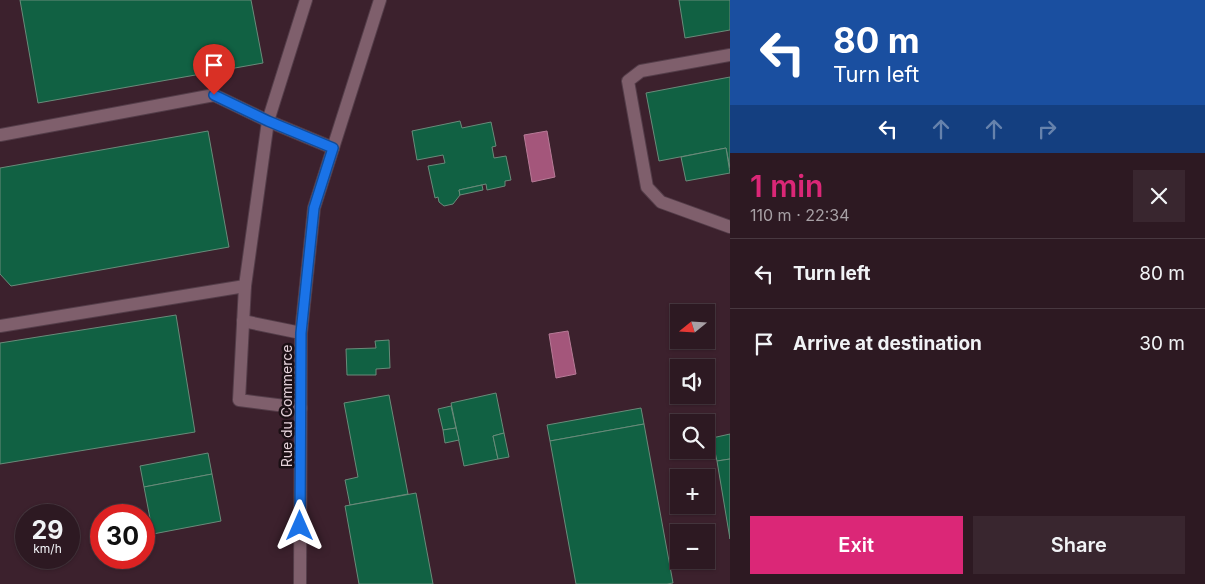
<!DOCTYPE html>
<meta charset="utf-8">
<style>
body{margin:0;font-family:Inter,sans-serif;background:#39262f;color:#f1f3f6;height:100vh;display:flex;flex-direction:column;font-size:19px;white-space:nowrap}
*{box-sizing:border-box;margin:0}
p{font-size:16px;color:#a7a0a5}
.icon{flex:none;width:28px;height:28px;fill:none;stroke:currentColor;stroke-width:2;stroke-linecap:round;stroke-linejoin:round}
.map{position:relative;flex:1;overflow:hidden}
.drawer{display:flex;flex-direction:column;background:#2d1922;width:475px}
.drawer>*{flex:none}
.hud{background:#1a4fa0;color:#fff;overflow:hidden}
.needle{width:32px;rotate:252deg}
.fabs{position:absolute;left:670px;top:304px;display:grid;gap:10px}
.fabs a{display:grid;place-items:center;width:45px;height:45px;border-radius:0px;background:#2d1922;box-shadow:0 1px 4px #0004,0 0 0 1px #483840;font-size:25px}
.speed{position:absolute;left:15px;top:504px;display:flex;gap:10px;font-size:25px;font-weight:700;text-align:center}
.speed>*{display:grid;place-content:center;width:65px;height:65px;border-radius:50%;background:#2d1922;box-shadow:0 1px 4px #0004,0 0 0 1px #483840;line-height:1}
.speed small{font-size:12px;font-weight:400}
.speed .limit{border:8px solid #d22;background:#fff;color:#111}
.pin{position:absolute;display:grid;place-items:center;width:42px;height:42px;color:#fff;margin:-51px -21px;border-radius:50% 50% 50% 0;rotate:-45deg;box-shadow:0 0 5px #0007}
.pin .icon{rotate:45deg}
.me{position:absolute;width:55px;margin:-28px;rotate:0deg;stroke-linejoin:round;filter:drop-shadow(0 0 4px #0008)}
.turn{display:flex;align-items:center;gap:18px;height:105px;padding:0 20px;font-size:22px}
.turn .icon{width:65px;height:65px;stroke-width:2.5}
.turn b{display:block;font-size:35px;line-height:42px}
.lanes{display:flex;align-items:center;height:48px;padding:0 20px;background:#0003;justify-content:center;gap:25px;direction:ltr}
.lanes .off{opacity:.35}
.round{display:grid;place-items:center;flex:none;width:52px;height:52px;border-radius:0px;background:#39262f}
.summary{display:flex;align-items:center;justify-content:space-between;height:85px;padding:0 20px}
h1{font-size:30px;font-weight:600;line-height:38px;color:#db2777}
.cta{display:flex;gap:10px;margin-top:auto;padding:10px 20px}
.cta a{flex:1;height:58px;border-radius:0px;background:#db2777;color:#fff;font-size:20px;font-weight:600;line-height:58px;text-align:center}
.cta a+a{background:#39262f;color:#f1f3f6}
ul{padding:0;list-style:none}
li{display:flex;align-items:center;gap:15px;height:70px;padding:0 20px;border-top:1px solid #483840}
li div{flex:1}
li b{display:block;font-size:19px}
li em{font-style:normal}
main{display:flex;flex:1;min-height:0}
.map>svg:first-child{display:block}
.water{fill:#a4567b;stroke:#b77b97}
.building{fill:#116143;stroke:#698b7a}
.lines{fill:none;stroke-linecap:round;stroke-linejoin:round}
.minor-casing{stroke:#543d49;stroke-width:14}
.minor{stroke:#7f5f6c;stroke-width:12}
.route-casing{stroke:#114b97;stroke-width:12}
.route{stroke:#1a73e8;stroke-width:9}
.labels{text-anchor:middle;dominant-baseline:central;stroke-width:5;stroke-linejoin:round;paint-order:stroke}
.street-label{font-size:14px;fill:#e4d1d9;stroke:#1b0f14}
</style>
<main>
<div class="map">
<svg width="730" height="584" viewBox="0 0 730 584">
<rect width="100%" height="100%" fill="#3c212d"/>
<!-- water -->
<g class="water">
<polygon points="547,131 555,177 532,182 524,135"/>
<polygon points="568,331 576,374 556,378 549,334"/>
</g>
<!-- building -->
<g class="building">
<polygon points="20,0 251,0 263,63 38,103"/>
<polygon points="679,0 730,0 730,30 685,38"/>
<polygon points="730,77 730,168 726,148 659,161 646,93"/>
<polygon points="460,121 462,128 491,122 496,146 492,147 494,158 506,156 511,180 505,181 505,186 487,190 486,184 459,190 460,195 453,204 444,206 439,202 438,197 435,198 428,166 445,163 443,155 417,160 412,131"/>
<polygon points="208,131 229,247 11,286 0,274 0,168"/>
<polygon points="726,148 730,173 686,181 681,157"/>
<polygon points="482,185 483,190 460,195 459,190"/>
<polygon points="176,315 195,432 0,464 0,343"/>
<polygon points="389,340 390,368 376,369 376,375 347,375 346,349 376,348 375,341"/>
<polygon points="496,393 504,433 493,436 498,459 464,466 451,403"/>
<polygon points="389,395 408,494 350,505 345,480 358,477 344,403"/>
<polygon points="451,406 456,428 443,430 438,409"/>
<polygon points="641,408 644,424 550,441 547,425"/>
<polygon points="644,424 673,583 667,584 576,584 550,441"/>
<polygon points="456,428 459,440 445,443 443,430"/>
<polygon points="504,433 509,457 498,459 493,436"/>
<polygon points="730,434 730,459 717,461 712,438"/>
<polygon points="208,453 212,474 144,487 140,466"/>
<polygon points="730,459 730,539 717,461"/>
<polygon points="212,474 221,521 153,534 144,487"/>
<polygon points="416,493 433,584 359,584 345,506"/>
</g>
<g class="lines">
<!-- minor casing -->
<g class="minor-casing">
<g id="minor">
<polyline points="730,55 641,71 628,81 647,187 661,202 730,227"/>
<polyline points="0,135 214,95 268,121 333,148"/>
<polyline points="243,321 301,333"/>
<polyline points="0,326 245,286"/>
<polyline points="301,408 239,400 245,286 268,121 306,0"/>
<polyline points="300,584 301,333 314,208 380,0"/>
</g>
</g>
<!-- minor -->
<use href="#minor" class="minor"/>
</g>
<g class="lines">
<!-- route casing -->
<g class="route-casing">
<polyline id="route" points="214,95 268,121 333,148 314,208 301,333 300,526"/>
</g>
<!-- route -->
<use href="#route" class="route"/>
</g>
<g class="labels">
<!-- street labels -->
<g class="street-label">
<text transform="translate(286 406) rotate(-90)">Rue du Commerce</text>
</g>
</g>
</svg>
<div class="fabs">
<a><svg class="needle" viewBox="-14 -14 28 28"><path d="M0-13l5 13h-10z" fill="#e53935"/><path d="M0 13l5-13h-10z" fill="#a7a0a5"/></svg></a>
<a><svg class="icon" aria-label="sound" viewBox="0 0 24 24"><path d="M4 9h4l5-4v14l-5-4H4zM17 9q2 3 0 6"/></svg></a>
<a><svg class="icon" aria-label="search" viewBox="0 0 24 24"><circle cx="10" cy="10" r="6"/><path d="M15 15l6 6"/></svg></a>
<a>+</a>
<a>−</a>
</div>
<div class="speed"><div>29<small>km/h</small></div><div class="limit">30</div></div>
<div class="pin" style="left:214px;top:95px;background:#d93025"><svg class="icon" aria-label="arrive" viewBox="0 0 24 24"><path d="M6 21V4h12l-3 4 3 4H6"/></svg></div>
<svg class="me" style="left:300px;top:526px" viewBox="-20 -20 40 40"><path d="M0-17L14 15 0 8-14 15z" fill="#1a73e8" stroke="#fff" stroke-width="4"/></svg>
</div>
<section class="drawer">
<div class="hud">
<div class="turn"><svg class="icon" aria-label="left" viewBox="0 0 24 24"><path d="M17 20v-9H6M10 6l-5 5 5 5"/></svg><div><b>80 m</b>Turn left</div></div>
<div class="lanes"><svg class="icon" aria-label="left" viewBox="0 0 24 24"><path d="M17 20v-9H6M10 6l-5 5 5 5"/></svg><svg class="icon off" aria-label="ahead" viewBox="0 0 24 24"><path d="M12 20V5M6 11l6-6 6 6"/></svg><svg class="icon off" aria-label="ahead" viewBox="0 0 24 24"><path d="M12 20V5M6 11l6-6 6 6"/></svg><svg class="icon off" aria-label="right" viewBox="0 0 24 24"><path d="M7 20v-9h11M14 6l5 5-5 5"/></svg></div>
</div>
<div class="summary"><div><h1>1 min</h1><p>110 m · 22:34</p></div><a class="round"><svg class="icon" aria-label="close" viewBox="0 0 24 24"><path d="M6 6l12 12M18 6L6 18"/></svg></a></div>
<ul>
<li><svg class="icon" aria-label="left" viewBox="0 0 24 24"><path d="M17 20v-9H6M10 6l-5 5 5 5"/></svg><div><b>Turn left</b></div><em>80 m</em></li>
<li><svg class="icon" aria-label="arrive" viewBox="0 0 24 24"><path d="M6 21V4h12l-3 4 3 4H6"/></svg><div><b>Arrive at destination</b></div><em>30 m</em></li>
</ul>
<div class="cta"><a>Exit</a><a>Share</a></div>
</section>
</main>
